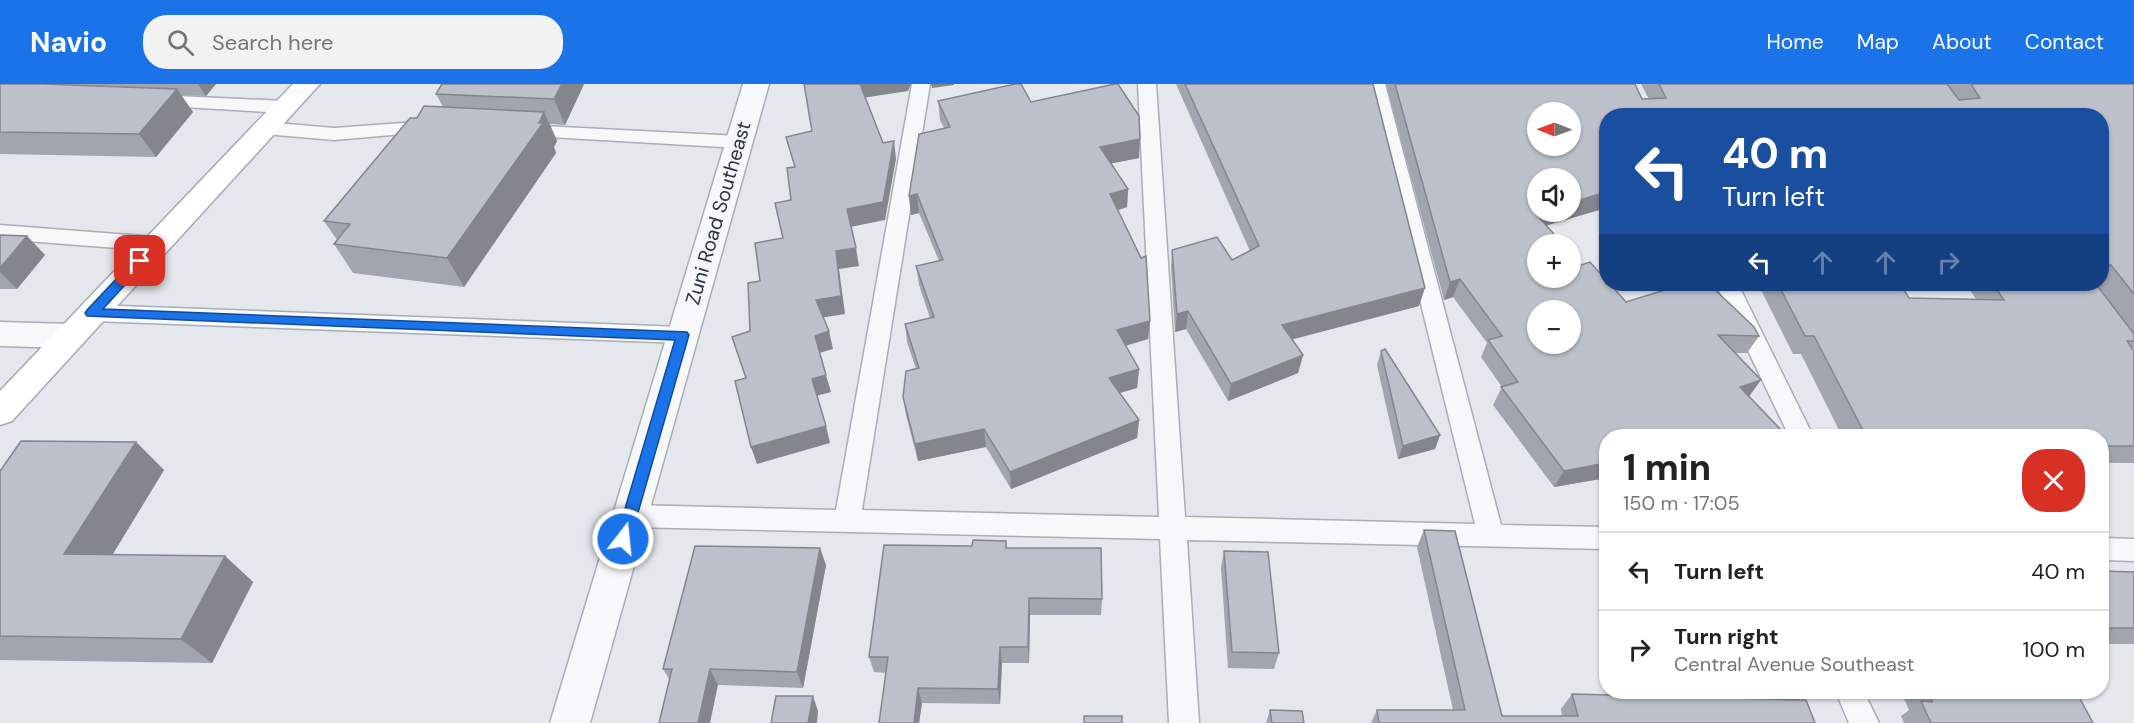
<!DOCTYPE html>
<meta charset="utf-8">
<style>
body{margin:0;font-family:"DM Sans",sans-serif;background:#f2f2f2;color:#222;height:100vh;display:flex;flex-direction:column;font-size:22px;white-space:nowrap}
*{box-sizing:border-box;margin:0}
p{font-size:20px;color:#767676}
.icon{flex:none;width:33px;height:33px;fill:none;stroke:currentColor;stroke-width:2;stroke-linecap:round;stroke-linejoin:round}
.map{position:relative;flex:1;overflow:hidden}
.details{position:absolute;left:1599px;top:345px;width:510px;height:270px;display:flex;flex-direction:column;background:#fff;border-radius:24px;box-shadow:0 2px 4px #0004}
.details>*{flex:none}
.banner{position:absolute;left:1599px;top:24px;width:510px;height:183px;border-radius:24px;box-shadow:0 2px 4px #0004;background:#1a4fa0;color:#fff;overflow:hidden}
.needle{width:39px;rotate:271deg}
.buttons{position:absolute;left:1527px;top:18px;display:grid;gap:12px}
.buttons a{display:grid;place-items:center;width:54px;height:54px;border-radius:50%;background:#fff;box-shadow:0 2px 4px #0004;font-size:30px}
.pin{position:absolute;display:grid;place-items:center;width:51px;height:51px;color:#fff;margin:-26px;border-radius:12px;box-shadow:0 3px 9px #0006}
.me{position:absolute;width:66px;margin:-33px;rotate:16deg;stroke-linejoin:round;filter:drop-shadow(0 0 4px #0008)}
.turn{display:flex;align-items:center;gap:21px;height:126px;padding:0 24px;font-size:27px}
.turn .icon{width:78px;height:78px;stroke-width:2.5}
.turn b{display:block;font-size:42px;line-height:51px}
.lanes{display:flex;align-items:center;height:57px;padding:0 24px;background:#0003;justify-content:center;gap:30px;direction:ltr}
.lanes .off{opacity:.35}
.round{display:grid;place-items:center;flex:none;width:63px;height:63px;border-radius:24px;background:#f2f2f2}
.headline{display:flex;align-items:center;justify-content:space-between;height:102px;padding:0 24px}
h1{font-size:36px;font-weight:800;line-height:45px}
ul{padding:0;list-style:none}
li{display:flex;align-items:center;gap:18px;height:78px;padding:0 24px;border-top:2px solid #e0e0e0}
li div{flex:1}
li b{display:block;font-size:22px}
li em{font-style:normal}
header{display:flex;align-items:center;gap:36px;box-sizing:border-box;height:84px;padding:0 30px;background:#1a73e8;color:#fff}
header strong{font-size:28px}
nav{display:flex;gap:33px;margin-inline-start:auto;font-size:21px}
.search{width:420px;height:54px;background:#f2f2f2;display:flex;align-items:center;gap:15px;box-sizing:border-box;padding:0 21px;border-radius:24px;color:#767676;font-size:22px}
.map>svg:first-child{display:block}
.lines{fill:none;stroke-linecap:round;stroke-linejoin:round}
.service-casing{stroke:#a9aeb7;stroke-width:3}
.minor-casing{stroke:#a9aeb7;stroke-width:3}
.tertiary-casing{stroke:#a9aeb7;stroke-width:3}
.primary-casing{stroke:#a3abb8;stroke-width:3}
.service{fill:#f7f8fa;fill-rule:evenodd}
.minor{fill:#f7f8fa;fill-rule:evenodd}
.tertiary{fill:#f7f8fa;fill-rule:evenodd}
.primary{fill:#fff;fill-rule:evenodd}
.wall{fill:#a1a5ae}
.shaded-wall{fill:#83868d}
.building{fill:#bbc0ca;stroke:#83868d;stroke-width:1.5;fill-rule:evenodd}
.route{fill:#1a73e8;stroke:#114b97;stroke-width:1.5}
.labels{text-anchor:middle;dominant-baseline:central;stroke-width:5;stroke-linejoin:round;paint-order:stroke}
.street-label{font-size:20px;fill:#2b3445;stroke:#f4f6f9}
</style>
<header>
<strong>Navio</strong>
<div class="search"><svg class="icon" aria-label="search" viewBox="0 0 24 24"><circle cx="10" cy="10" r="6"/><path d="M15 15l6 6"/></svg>Search here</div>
<nav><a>Home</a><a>Map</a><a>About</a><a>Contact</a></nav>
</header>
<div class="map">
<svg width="2134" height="639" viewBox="0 0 2134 639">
<rect width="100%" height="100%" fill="#e4e7ec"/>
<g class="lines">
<!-- service casing -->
<g class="service-casing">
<g id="service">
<polygon points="912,0 930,0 862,426 1159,433 1138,0 1156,0 1185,433 1475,440 1367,0 1385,0 1501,441 1606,443 1606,465 1187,456 1199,639 1169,639 1160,455 630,443 621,440 617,432 621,424 630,421 836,426"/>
<polygon points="156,11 285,17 292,19 295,23 292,27 285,29 149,21 147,17 149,13"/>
<polygon points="431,37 438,39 441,43 438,47 334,56 265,50 258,48 255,44 258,40 265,38 334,44"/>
<polygon points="522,41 739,52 746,54 749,58 746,62 739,64 515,51 512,47 515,43"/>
<polygon points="0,141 156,153 164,155 167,160 164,165 156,167 0,155"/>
<polygon points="1716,200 1738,200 1813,352 1789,352"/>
<polygon points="92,221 683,243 691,245 694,251 691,257 683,259 92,237 84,235 81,229 84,223"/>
<polygon points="2102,454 2134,455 2134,477 2102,476"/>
<polygon points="1836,608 1864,608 1879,639 1849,639"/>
</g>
</g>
<!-- minor casing -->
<g class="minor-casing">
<polygon id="minor" points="0,238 70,240 81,244 86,252 81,260 70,264 0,262"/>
</g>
<!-- tertiary casing -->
<g class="tertiary-casing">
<polygon id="tertiary" points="743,0 769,0 590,639 550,639"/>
</g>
<!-- primary casing -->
<g class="primary-casing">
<polygon id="primary" points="293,0 320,0 12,337 0,341 0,307"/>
</g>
<!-- service -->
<use href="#service" class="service"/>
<!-- minor -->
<use href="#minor" class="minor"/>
<!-- tertiary -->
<use href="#tertiary" class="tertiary"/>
<!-- primary -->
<use href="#primary" class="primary"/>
</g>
<!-- wall -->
<g class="wall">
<polygon points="0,0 216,0 206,12 181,11 193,28 156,73 0,70"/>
<polygon points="442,0 584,0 565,41 550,40 557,57 554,63 556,69 464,203 353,189 334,160 337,156 324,137 443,23 436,10"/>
<polygon points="1176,0 1373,0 1419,222 1292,255 1303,271 1298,289 1228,317 1186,245 1175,248 1171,183 1172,166 1232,176 1250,167"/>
<polygon points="1386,0 1635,0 1642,15 1649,15 1641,0 2134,0 2134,263 2132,264 2134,267 2134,379 2102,379 2102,352 1842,352 1801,270 1793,270 1758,200 1900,200 1909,214 1976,215 1966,200 2102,200 2102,32 1606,32 1606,124 1546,141 1581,181 1626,218 1759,252 1747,269 1735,269 1606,352 1606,394 1554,403 1493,321 1502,303 1481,273 1487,259 1453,213 1444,216"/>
<polygon points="938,17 1031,18 1139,74 1111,79 1128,105 1127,123 1118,126 1150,237 1148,255 1126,262 1139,285 1137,304 1120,309 1139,336 1137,354 1011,405 986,363 918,377 906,331 903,313 916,285 907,258 905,240 930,234 919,201 916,182 939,177 919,129 911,131 909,112 944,44 940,36"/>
<polygon points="0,151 27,152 45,171 17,205 0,205"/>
<polygon points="1381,267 1440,351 1435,365 1398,375 1377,281"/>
<polygon points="136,358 164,386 112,471 225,472 253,498 212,579 0,576 0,387"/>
<polygon points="1424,446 1502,632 1562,632 1561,625 1572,610 1815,639 1371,639 1377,626 1453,626 1417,463"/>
<polygon points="1006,457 1007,464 1102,515 1101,531 1030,531 1029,579 1002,579 1000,620 922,619 919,639 879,639 886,589 874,588 869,573 972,462"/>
<polygon points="1224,467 1279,569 1274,585 1228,584 1221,484"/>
<polygon points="826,481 803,604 718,601 669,595 663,585"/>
<polygon points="2102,487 2134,488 2134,560 2102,560"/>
<polygon points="1901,608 2047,608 2093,639 1904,639 1901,632 1909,626"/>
<polygon points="1270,626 1304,639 1266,639"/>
</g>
<!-- shaded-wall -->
<g class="shaded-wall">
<polygon points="198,0 216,0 206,12"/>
<polygon points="562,0 584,0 565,41 554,15"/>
<polygon points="860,0 911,0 908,7 862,14"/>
<polygon points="931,0 954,0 954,1 932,4"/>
<polygon points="177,5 193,28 156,73 139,50"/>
<polygon points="544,28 557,57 554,63 556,69 464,203 447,174 539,39"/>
<polygon points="1140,55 1139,74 1099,82 1100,63"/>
<polygon points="894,57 896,75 885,136 850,143 847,125"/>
<polygon points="1128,105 1127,123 1109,129 1110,110"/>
<polygon points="1606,108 1606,124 1528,147 1535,129 1540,128 1570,128 1570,119"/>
<polygon points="917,110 919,129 911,131 909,112"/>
<polygon points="27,152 45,171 17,205 0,188 0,184"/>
<polygon points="856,164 859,182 839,185 845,230 820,234 816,216 836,167"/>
<polygon points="1460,195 1453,213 1444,216 1450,198"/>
<polygon points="1425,204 1419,222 1279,259 1282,241"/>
<polygon points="1188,227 1186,245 1175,248 1177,230"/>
<polygon points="1150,237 1148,255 1116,264 1117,246"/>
<polygon points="829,247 833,265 819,269 815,252"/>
<polygon points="1303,271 1298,289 1228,317 1231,300"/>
<polygon points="1139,285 1137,304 1108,312 1109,294"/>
<polygon points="826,291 831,308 816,312 812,295"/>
<polygon points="1761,296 1748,314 1740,303"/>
<polygon points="1139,336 1137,354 1011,405 1010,388"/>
<polygon points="826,342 830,359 757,380 751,363"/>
<polygon points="984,345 986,363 918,377 915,360"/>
<polygon points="1440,351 1435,365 1398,375 1403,362"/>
<polygon points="136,358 164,386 97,496 64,470"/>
<polygon points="1606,379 1606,394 1554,403 1564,387"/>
<polygon points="820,464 826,481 803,604 797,588"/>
<polygon points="225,472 253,498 212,579 181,555"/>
<polygon points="1029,514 1030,531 1029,579 1028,563"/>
<polygon points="1000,563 1002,579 1000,620 998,605"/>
<polygon points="710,585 718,601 710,639 698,639"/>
<polygon points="918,604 922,619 919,639 914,639"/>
<polygon points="813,612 818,627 817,639 808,639"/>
</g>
<!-- building -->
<g class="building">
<polygon points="0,0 42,0 177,5 139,50 0,48"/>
<polygon points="442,0 562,0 554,15 436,10"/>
<polygon points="804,0 860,0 883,59 894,57 883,118 847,125 856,164 836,167 841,212 816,216 829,247 815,252 826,291 812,295 826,342 751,363 735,297 746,294 732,253 750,247 748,199 760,197 755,159 783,154 775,119 791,116 787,84 795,83 786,53 812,47"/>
<polygon points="1015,0 1021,0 1031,18 1115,0 1118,0 1139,32 1140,55 1100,63 1128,105 1110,110 1141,174 1146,172 1150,237 1117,246 1139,285 1109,294 1139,336 1010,388 984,345 915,360 903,313 906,287 919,284 905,240 934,233 916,182 943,176 917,110 909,112 919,50 950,43 938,17"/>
<polygon points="1185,0 1373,0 1425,204 1282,241 1303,271 1231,300 1188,227 1177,230 1172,166 1217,153 1232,176 1259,162"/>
<path d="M1395 0H1635L1642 15 1666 14 1659 0H1947L1959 16 1980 14 1971 0H2134V210L2111 181H2102V32H1606V108L1570 119V94H1538V128H1540L1535 129 1563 160H1538V194H1570V169L1581 181 1590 178 1606 196V200H1610L1626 218 1684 200H1709L1754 243 1759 252 1718 251 1761 296 1740 303 1784 349 1774 352H1606V379L1564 387 1501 303 1518 298 1488 256 1502 252 1460 195 1450 198ZM1538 28H1570V62H1538ZM1538 226H1570V260H1538Z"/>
<polygon points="424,22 544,28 539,39 543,39 447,174 334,160 350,140 324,137 410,34 417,34"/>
<polygon points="0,151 27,152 0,184"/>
<polygon points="1778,200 1900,200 1909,214 2004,216 1993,200 2096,200 2134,250 2134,257 2127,257 2134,267 2134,362 2102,362 2102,352 1866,352 1814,252 1805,252"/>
<polygon points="1385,265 1440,351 1403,362 1381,267"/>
<polygon points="21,357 136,358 64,470 225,472 181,555 0,552 0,387"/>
<polygon points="1424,446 1455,447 1502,632 1578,632 1572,610 1806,616 1815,639 1379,639 1377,626 1465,626"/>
<polygon points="973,456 1006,457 1006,464 1101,464 1102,515 1029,514 1028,563 1000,563 998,605 918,604 914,639 879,639 888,573 869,573 884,461 972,462"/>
<polygon points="695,462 820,464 797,588 710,585 698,639 659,639 672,585 663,585"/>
<polygon points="1224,467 1268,468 1279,569 1232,568"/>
<polygon points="2102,487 2134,488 2134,544 2102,544"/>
<polygon points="1928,608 2047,608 2048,609 2077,609 2093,639 1931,639 1921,617 1932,618"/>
<polygon points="776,612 813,612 808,639 771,639"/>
<polygon points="1270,626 1302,627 1304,639 1272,639"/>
<rect x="1084" y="632" width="38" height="7"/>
</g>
<!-- route -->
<polygon class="route" points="140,173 146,177 144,180 103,225 687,248 689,251 629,460 623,462 618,460 616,455 675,256 87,232 85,229 87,226 136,174"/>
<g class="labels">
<!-- street labels -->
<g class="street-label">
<text transform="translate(718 129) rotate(-74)">Zuni Road Southeast</text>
</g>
</g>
</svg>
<div class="buttons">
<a><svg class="needle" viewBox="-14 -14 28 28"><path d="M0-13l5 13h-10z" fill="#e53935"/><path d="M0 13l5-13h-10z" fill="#767676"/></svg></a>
<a><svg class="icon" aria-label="sound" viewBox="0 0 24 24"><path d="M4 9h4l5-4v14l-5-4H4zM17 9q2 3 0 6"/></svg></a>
<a>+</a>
<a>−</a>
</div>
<div class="pin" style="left:140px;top:177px;background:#d93025"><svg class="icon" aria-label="arrive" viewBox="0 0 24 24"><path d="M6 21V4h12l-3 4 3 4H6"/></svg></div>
<svg class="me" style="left:623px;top:455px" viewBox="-20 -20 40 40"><circle r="17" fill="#1a73e8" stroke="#fff" stroke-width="3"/><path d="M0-11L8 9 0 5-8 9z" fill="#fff"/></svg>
<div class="banner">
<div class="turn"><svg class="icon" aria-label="left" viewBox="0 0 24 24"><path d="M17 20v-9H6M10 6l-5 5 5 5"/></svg><div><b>40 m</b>Turn left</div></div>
<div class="lanes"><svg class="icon" aria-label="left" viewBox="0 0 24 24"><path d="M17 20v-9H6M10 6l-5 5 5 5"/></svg><svg class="icon off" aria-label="ahead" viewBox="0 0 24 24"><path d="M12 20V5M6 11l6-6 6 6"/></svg><svg class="icon off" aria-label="ahead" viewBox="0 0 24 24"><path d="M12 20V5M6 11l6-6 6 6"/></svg><svg class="icon off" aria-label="right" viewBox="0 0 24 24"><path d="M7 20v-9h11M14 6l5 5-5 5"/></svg></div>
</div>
<section class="details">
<div class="headline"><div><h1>1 min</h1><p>150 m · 17:05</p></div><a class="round" style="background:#d93025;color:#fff"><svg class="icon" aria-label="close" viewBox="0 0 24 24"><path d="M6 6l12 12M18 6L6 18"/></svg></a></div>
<ul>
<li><svg class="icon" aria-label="left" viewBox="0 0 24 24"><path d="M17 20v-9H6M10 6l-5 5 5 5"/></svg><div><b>Turn left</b></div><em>40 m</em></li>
<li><svg class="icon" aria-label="right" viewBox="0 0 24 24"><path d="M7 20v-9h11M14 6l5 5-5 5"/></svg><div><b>Turn right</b><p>Central Avenue Southeast</p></div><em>100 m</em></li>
</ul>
</section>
</div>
